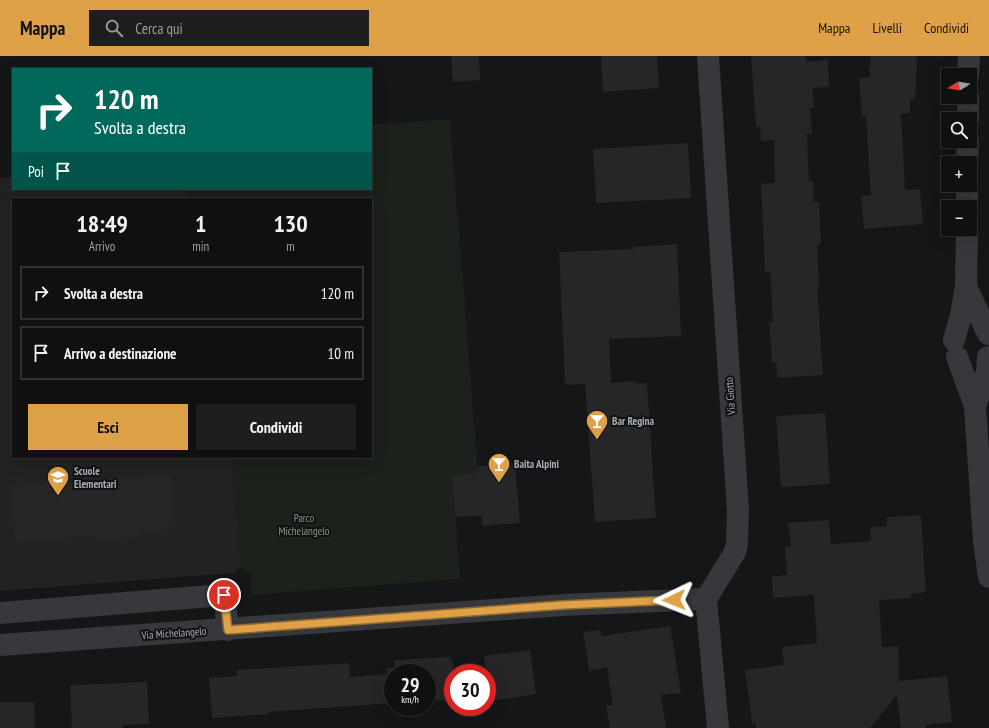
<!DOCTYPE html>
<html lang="it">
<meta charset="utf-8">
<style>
body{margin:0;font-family:"PT Sans Narrow",sans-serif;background:#1e1e1f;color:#f1f3f6;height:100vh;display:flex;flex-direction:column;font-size:15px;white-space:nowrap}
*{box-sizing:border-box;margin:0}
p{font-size:13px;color:#9c9d9f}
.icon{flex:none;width:22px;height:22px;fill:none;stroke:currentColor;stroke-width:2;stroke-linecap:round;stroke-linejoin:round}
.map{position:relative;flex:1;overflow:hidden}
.side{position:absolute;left:12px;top:142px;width:360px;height:260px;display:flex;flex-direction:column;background:#101011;border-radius:0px;box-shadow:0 4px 16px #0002,0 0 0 1px #303031}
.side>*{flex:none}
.top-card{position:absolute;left:12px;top:12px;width:360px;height:122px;border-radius:0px;box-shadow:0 4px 16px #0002,0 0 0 1px #303031;background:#00695c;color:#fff;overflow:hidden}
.needle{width:26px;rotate:259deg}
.tools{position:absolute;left:941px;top:12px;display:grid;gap:8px}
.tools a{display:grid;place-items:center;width:36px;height:36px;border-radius:0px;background:#101011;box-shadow:0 4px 16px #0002,0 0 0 1px #303031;font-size:20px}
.speed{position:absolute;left:384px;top:608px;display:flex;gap:8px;font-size:20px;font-weight:700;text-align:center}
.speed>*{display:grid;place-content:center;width:52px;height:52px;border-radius:50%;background:#101011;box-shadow:0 4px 16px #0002,0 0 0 1px #303031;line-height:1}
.speed small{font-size:10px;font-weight:400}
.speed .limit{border:6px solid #d22;background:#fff;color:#111}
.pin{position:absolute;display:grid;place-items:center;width:34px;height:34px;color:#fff;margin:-17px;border:2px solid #fff;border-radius:50%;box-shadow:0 1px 4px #0007}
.me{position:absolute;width:44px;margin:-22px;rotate:268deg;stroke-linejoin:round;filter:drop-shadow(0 0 3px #0008)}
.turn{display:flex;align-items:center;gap:14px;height:84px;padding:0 16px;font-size:18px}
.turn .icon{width:52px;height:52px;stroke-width:2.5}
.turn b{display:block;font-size:28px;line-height:34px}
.then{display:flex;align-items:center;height:38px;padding:0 16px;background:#0003;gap:8px;font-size:15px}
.eta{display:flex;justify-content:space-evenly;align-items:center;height:68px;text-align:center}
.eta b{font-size:24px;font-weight:700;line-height:28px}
.cta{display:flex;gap:8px;margin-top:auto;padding:8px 16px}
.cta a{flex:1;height:46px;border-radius:0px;background:#dea147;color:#111;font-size:16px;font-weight:700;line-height:46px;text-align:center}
.cta a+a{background:#1e1e1f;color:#f1f3f6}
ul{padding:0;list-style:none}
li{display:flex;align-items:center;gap:12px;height:54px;margin:0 8px 6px;padding:0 8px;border:2px solid #303031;border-radius:0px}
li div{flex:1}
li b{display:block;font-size:15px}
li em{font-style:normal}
header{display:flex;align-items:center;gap:24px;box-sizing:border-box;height:56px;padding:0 20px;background:#dea147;color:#111}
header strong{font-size:19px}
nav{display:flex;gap:22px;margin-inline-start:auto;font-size:14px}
.search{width:280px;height:36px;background:#1e1e1f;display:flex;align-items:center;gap:10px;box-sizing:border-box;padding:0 14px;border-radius:0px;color:#9c9d9f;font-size:15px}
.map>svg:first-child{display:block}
.built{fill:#222224}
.green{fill:#1c211c}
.building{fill:#262628}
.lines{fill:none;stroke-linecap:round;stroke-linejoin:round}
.minor{stroke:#37383c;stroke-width:22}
.route-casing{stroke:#90692e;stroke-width:10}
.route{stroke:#dea147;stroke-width:7}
.labels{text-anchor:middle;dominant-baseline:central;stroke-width:4;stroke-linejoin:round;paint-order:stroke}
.street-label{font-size:11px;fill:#a9aeb6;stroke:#101112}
.poi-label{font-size:11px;font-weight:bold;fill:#a9aeb6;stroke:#101112;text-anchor:start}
.park-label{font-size:11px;fill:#829e82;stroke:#101112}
</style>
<header>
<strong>Mappa</strong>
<div class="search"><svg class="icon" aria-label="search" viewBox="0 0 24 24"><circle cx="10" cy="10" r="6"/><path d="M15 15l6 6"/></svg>Cerca qui</div>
<nav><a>Mappa</a><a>Livelli</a><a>Condividi</a></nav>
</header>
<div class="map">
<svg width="989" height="672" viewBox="0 0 989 672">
<rect width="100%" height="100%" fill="#151617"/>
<!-- built -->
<polygon class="built" points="13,121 13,133 187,133 188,143 13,143 13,401 233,401 240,512 232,517 0,535 0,122"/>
<!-- green -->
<polygon class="green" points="450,63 478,416 452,420 460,523 252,539 251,518 240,512 233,401 371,401 371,143 186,143 186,133 371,133 371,69"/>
<!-- building -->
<g class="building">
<polygon points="451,0 479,0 480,24 453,26"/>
<polygon points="601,0 657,0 659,32 603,36"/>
<polygon points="751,0 806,0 806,6 828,4 829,31 813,32 814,52 810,52 812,78 807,78 809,125 813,125 814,146 819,146 820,166 821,188 817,189 819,231 817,231 823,319 777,322 776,306 772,307 769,266 773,266 770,216 765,216 761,128 775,127 774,84 761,85 760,71 756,71"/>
<polygon points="870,0 917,0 915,43 910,43 910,57 901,58 905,134 920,133 923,168 864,173 861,140 871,139 866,60 862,60 859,22 870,21 869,9 871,9"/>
<polygon points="688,87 691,142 596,147 593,93"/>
<polygon points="677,188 681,280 609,283 611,327 636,325 636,328 647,327 656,462 595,466 585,328 565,329 559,196 633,193 633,191"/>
<polygon points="825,357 830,428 781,431 776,360"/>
<polygon points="515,408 520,467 482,470 482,460 455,461 452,420 478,416 477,410"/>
<polygon points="171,419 175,473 140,475 141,480 96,484 95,479 16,486 11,431"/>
<polygon points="921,459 926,536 911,538 911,542 879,544 882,591 898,590 899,625 947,620 952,666 925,669 926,672 901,672 897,639 870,672 756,672 755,666 752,667 745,614 784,609 782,591 817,587 814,539 773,542 772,521 787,519 785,491 791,490 788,467 829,464 831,488 871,485 870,471 887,470 887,461"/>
<polygon points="670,570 681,637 661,639 666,672 610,672 606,650 613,649 607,611 589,615 583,576 600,574 602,580"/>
<polygon points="530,594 536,638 490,645 487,617 486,617 484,600"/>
<polygon points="451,601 451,604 453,604 453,644 427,645 427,617 393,617 393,647 268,656 268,658 212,662 209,622 237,620 237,614 349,607 350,621 387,618 387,612 395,612 394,604"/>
<polygon points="147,626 149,668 123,669 123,672 72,672 70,629"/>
<polygon points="0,646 34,646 35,672 0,672"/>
</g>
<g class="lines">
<!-- minor -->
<g class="minor">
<polyline points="708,0 738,455 737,487 735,496 706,543 718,672"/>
<polyline points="968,19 969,0"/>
<polyline points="968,63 968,41"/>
<polyline points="967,107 968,85"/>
<polyline points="967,151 967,129"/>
<polyline points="966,230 967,173"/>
<polyline points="954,284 961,259 966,230 988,278"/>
<polyline points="957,301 975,350 987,316 988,301"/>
<polyline points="975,350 984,485 989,521"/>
<polyline points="0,557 224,539 228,574"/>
<polyline points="0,589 563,549 706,543"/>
</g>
</g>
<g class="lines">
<!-- route casing -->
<g class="route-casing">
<polyline id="route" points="224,539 228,574 563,549 674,544"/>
</g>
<!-- route -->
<use href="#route" class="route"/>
</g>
<!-- icons -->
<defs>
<g id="bar-pin" transform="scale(1.15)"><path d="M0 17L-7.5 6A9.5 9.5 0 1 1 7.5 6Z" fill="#dea147" stroke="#101112"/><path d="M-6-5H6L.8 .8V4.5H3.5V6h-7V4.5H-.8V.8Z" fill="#fff"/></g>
<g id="school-pin" transform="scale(1.15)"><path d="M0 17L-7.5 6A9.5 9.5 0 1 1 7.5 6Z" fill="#dea147" stroke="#101112"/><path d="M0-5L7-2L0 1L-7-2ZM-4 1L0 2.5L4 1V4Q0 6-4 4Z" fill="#fff"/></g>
</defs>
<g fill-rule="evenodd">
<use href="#bar-pin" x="597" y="365"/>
<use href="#bar-pin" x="499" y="408"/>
<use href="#school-pin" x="58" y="421"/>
</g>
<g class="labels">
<!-- street labels -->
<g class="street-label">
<text transform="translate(730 340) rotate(-94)">Via Giotto</text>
<text transform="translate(174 577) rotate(-4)">Via Michelangelo</text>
</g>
<!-- poi labels -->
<g class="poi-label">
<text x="612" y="365">Bar Regina</text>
<text x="514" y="408">Baita Alpini</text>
<text x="74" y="415">Scuole<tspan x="74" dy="13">Elementari</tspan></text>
</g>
<!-- park labels -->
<g class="park-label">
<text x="304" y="462">Parco<tspan x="304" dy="13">Michelangelo</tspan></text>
</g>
</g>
</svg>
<div class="tools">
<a><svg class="needle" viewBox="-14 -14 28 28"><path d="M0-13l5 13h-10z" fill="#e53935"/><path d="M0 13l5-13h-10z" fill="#9c9d9f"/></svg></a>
<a><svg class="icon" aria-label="search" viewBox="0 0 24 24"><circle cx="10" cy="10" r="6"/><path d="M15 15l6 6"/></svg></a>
<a>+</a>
<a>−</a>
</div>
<div class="speed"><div>29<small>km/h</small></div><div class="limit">30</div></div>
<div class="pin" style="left:224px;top:539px;background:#d93025"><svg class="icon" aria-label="arrive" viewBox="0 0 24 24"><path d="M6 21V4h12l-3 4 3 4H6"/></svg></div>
<svg class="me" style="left:674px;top:544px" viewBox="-20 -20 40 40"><path d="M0-17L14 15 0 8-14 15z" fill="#dea147" stroke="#fff" stroke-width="4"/></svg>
<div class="top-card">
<div class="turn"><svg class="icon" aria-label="right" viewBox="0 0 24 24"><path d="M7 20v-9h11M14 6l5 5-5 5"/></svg><div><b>120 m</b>Svolta a destra</div></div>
<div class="then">Poi<svg class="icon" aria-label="arrive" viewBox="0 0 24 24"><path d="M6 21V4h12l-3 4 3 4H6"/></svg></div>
</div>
<section class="side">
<div class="eta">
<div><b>18:49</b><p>Arrivo</p></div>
<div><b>1</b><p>min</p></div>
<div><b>130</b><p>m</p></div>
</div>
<ul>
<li><svg class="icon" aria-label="right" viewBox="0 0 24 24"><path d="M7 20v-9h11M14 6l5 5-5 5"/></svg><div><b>Svolta a destra</b></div><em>120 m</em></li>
<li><svg class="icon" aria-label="arrive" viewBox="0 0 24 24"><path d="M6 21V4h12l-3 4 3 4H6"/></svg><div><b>Arrivo a destinazione</b></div><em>10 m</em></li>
</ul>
<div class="cta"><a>Esci</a><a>Condividi</a></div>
</section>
</div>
